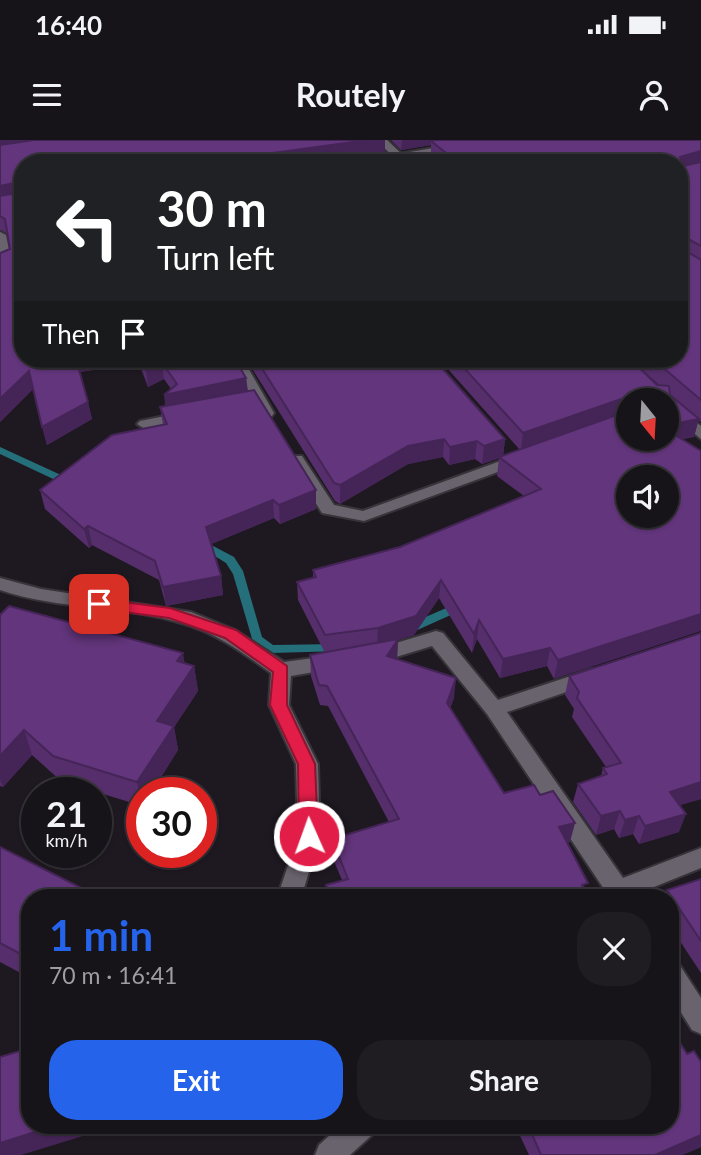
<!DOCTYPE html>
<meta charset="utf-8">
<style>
body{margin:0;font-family:Lato,sans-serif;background:#1f1c22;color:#f1f3f6;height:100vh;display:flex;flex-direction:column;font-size:26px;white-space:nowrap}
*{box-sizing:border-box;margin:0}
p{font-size:23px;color:#9e9ea2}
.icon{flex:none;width:38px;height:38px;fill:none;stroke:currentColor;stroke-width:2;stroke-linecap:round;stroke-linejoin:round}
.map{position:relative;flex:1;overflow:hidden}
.side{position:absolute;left:21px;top:749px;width:658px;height:245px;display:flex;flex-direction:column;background:#161319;border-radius:28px;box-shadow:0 2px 5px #0004,0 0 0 2px #353238}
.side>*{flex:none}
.hud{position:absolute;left:14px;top:14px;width:674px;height:214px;border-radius:28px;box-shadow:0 2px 5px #0004,0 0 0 2px #353238;background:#202124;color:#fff;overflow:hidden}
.needle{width:46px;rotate:162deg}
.controls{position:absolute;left:616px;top:248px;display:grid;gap:14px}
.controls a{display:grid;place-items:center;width:63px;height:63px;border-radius:50%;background:#161319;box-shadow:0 2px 5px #0004,0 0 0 2px #353238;font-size:35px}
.speed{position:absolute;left:21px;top:637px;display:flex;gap:14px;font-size:35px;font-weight:700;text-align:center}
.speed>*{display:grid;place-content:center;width:91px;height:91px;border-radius:50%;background:#161319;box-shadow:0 2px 5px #0004,0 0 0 2px #353238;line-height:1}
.speed small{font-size:18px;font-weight:400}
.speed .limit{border:10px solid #d22;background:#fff;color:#111}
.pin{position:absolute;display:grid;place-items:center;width:60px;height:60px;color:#fff;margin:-30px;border-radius:14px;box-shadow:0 4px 10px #0006}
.me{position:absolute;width:77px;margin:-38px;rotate:358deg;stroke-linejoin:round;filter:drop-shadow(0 0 5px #0008)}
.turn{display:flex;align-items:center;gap:24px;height:147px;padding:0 28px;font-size:32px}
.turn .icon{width:91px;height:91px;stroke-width:2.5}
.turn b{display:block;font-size:49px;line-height:60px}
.then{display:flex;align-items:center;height:66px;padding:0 28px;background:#0003;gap:14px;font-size:26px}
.round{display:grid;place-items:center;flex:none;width:74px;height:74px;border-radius:28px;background:#1f1c22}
.head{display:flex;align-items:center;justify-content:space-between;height:119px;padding:0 28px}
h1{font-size:42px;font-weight:700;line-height:52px;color:#2563eb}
.primary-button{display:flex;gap:14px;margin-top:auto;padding:14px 28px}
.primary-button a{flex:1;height:80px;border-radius:28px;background:#2563eb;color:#fff;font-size:28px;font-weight:700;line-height:80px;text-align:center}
.primary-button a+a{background:#1f1c22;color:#f1f3f6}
.status{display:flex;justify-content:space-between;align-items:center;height:49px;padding:0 35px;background:#161319;direction:ltr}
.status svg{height:19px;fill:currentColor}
header{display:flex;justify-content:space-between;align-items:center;height:91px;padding:0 28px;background:#161319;font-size:32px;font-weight:700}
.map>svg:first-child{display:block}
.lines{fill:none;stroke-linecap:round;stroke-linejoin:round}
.stream{fill:#256f7b;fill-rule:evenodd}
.minor-casing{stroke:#363339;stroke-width:4}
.tertiary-casing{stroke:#363339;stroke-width:4}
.minor{fill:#69636d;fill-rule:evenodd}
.tertiary{fill:#69636d;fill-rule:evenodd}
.wall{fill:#552e6b;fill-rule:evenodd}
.shaded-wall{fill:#452557}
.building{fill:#63357c;stroke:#452557;stroke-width:2;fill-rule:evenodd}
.route{fill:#e11d48;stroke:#92132f;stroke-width:2}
</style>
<div class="status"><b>16:40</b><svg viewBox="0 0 49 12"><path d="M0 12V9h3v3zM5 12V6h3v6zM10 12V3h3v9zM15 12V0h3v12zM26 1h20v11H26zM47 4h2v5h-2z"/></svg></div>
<header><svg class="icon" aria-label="menu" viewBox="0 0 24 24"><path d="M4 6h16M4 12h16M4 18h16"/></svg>Routely<svg class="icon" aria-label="person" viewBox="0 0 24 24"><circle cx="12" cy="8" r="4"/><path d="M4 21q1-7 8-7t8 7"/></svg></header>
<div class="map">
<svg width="701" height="1015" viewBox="0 0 701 1015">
<rect width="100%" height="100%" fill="#1e1921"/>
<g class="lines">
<!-- stream -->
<g class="stream">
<polygon points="0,307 74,341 75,343 74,345 66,345 0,314"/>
<polygon points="198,398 234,417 243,431 262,497 273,505 338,504 342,505 344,508 342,511 271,513 253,502 233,434 226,423 194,403 193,401"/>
<polygon points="460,462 466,466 464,469 413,492 405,492 403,489 405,486"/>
</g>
<!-- minor casing -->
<g class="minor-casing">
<g id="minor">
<polygon points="481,0 506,0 371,23 344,23"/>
<polygon points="0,92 6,95 12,124 0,129"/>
<polygon points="229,219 243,219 274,273 272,276 262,276"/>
<polygon points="185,272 192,276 190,279 145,289 137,284 140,281"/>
<polygon points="522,313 530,318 528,321 364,381 322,373 288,319 290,316 302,316 334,365 363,371"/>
<path d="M0 438 41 449 191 472 235 490 284 522 336 515 343 517 346 522 343 527 291 536 289 565 318 624 320 696 301 758H277L298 696 296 624 269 565 271 533C243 513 215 492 181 483 122 465 59 470 0 450Z"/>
<polygon points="436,491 443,493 498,560 592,529 599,531 602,536 599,541 507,572 623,738 701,708 701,728 634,755 636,758 610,758 487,574 432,506 373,524 363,517 366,512"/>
<polygon points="670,820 679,824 701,858 701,894 692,890 670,855"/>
<polygon points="341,985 376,985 372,995 350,1015 315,1015 319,1005"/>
</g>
</g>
<!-- tertiary casing -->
<g class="tertiary-casing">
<g id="tertiary">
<polygon points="376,0 387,0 411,23 400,23"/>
<polygon points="667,259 701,286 701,299 667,271 667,261 661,261"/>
</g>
</g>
<!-- minor -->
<use href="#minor" class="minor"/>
<!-- tertiary -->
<use href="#tertiary" class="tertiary"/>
</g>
<!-- wall -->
<g class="wall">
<polygon points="0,0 385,0 385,12 307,23 23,23 23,219 235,219 246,238 248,251 316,369 280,384 274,378 211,404 221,436 223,455 166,466 159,440 92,405 89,408 45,369 40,350 163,285 160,267 165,266 171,249 164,239 148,247 139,223 80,232 92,279 47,305 33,249 0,282 0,113 10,109 8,94 1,90 0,90"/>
<path d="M391 0H701V282L698 280 694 297 682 299 554 539 547 526 500 538 477 499 472 513 439 458 414 495 398 500 397 520 454 558 450 568 504 653 570 702 567 703 586 751 590 758H327L326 745 342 740 333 719 332 699 389 682 328 566 320 565 311 536 310 515 325 513 298 460 297 442 313 438V430L400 407 524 356 497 336 499 318 482 324 475 319 449 325 443 317 408 324 340 364 335 361 246 219H434L505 299 503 316 520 310 439 219H630L657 245H659L630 219H679V23H440L431 16V5L401 10ZM628 261H667L628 299Z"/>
<polygon points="0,475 194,526 198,551 174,587 178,610 151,653 142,653 142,666 61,641 32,615 3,647 0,646"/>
<polygon points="701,493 701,659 680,665 679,692 639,704 633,694 619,698 614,689 596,695 573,662 578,644 601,636 603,628 606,627 572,577 574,569 565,555 569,536"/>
<polygon points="0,707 30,758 30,838 0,822"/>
<polygon points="701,739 701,833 670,786 670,758 664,758 667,750"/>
<polygon points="515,985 670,985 701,1007 682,1015 529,1015"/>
</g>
<!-- shaded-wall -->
<g class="shaded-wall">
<polygon points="0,0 81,0 0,9"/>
<polygon points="368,0 385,0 385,12 307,23 235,23 235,18"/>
<polygon points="402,0 465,0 431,1 431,5 401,10"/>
<polygon points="701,11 701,23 679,31 680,17"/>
<polygon points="19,42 23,57 0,62 0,46"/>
<polygon points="76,219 138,219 139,223 78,232"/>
<polygon points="161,221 164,239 148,247 146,230"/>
<polygon points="29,231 33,249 0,282 0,259"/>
<polygon points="246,238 248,255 166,273 164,255"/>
<polygon points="633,255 632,261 628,261 628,273 521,311 523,293"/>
<polygon points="88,262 92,279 47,305 42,287"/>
<polygon points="699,279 694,297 656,305 667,299 667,285"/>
<polygon points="444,299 443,317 408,324 340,364 340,345 408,306"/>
<polygon points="505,299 503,317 482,324 484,306"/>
<polygon points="477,301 475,319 449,325 450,307"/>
<polygon points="316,350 316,369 280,384 279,365"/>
<polygon points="273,360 274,378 209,405 206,387"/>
<polygon points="88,386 92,405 89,408 84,389"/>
<polygon points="221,436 223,455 166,466 163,447"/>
<polygon points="441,440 439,458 414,495 398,500 397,520 386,536 377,506 378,488"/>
<polygon points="701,474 701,491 554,539 558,520"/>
<polygon points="479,480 477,499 472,513 474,494"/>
<polygon points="550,508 547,526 500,538 503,519"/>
<polygon points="183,513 187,538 194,526 198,551 174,587 178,610 151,653 142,653 142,664 137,642 177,521"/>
<polygon points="456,538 454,558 445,583 447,563"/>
<polygon points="24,590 32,615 3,647 0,640 0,616"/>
<polygon points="701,642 701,659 663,670 670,652"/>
<polygon points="620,671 614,689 596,695 601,676"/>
<polygon points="686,674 679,692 639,704 645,686"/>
<polygon points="639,676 633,694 619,698 625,680"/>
<polygon points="575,683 570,702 554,707 559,687"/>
<polygon points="57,985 109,985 109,988 21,1015 0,1015 0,1003"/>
<polygon points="701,995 701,1007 682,1015 655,1015"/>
</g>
<!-- building -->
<g class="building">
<polygon points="34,0 368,0 235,18 238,23 23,23 23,219 76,219 88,262 42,287 29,231 0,259 0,113 10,109 5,79 0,76 0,56 22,52 19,42 0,46 0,5"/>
<polygon points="437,0 701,0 701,11 680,17 683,26 701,22 701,106 681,95 681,108 701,120 701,260 653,219 679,219 679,23 459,23 431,1"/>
<polygon points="141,219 235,219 246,238 164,255 177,244 161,221 146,230"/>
<polygon points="256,219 434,219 505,299 484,306 477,301 450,307 444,299 408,306 340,345 334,343"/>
<polygon points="456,219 630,219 657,245 669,246 670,255 699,279 667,285 667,261 633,261 633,255 523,293"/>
<polygon points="254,250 316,350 279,365 273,360 206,387 221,436 163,447 155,421 88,386 84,389 40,350 112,295 167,284 160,267"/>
<path d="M628 271V299H667V290L701 311V474L558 520 550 508 503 519 479 480 474 494 441 440 416 476 378 488 325 495 297 442 316 437 313 430 400 407 541 349 499 317ZM628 338H667V376H628Z"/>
<polygon points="9,466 183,513 177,521 194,526 157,581 174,586 137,642 53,616 24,590 0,616 0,475"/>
<polygon points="701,493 701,642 670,652 686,674 645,686 639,676 625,680 620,671 601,676 578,644 607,634 603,628 621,623 577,558 579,552 569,536"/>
<polygon points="398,499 387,516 456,538 447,563 504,653 534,645 540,655 553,651 575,683 559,687 588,743 582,745 590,758 331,758 326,745 348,739 332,699 399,679 327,546 319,545 310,515"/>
<polygon points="0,707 101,758 30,758 30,819 0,803"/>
<polygon points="701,739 701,801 667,750"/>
<polygon points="670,887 687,914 694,911 701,922 701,995 655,1015 541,1015 528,985 670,985"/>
<polygon points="30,908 30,985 57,985 0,1003 0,917"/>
</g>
<!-- route -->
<polygon class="route" points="99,459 170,468 236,490 287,526 287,565 315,624 318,696 316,702 302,702 299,696 298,624 270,565 273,532 225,498 169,478 94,468 91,464"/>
</svg>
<div class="controls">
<a><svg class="needle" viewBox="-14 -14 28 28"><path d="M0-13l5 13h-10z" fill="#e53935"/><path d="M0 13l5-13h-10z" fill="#9e9ea2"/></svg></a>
<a><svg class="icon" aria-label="sound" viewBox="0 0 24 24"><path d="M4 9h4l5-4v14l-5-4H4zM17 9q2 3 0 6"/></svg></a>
</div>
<div class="speed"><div>21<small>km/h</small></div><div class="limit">30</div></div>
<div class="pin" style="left:99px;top:464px;background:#d93025"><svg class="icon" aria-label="arrive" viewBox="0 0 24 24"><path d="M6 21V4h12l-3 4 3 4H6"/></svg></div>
<svg class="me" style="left:309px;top:696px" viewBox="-20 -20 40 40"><circle r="17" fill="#e11d48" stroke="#fff" stroke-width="3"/><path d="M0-11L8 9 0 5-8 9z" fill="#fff"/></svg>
<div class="hud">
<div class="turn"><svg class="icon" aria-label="left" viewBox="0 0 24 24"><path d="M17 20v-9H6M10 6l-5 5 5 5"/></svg><div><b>30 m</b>Turn left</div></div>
<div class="then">Then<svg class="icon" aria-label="arrive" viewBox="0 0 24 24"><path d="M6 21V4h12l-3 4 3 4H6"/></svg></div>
</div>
<section class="side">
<div class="head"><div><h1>1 min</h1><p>70 m · 16:41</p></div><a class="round"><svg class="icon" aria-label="close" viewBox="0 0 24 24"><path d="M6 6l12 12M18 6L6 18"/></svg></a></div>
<div class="primary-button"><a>Exit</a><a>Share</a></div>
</section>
</div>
